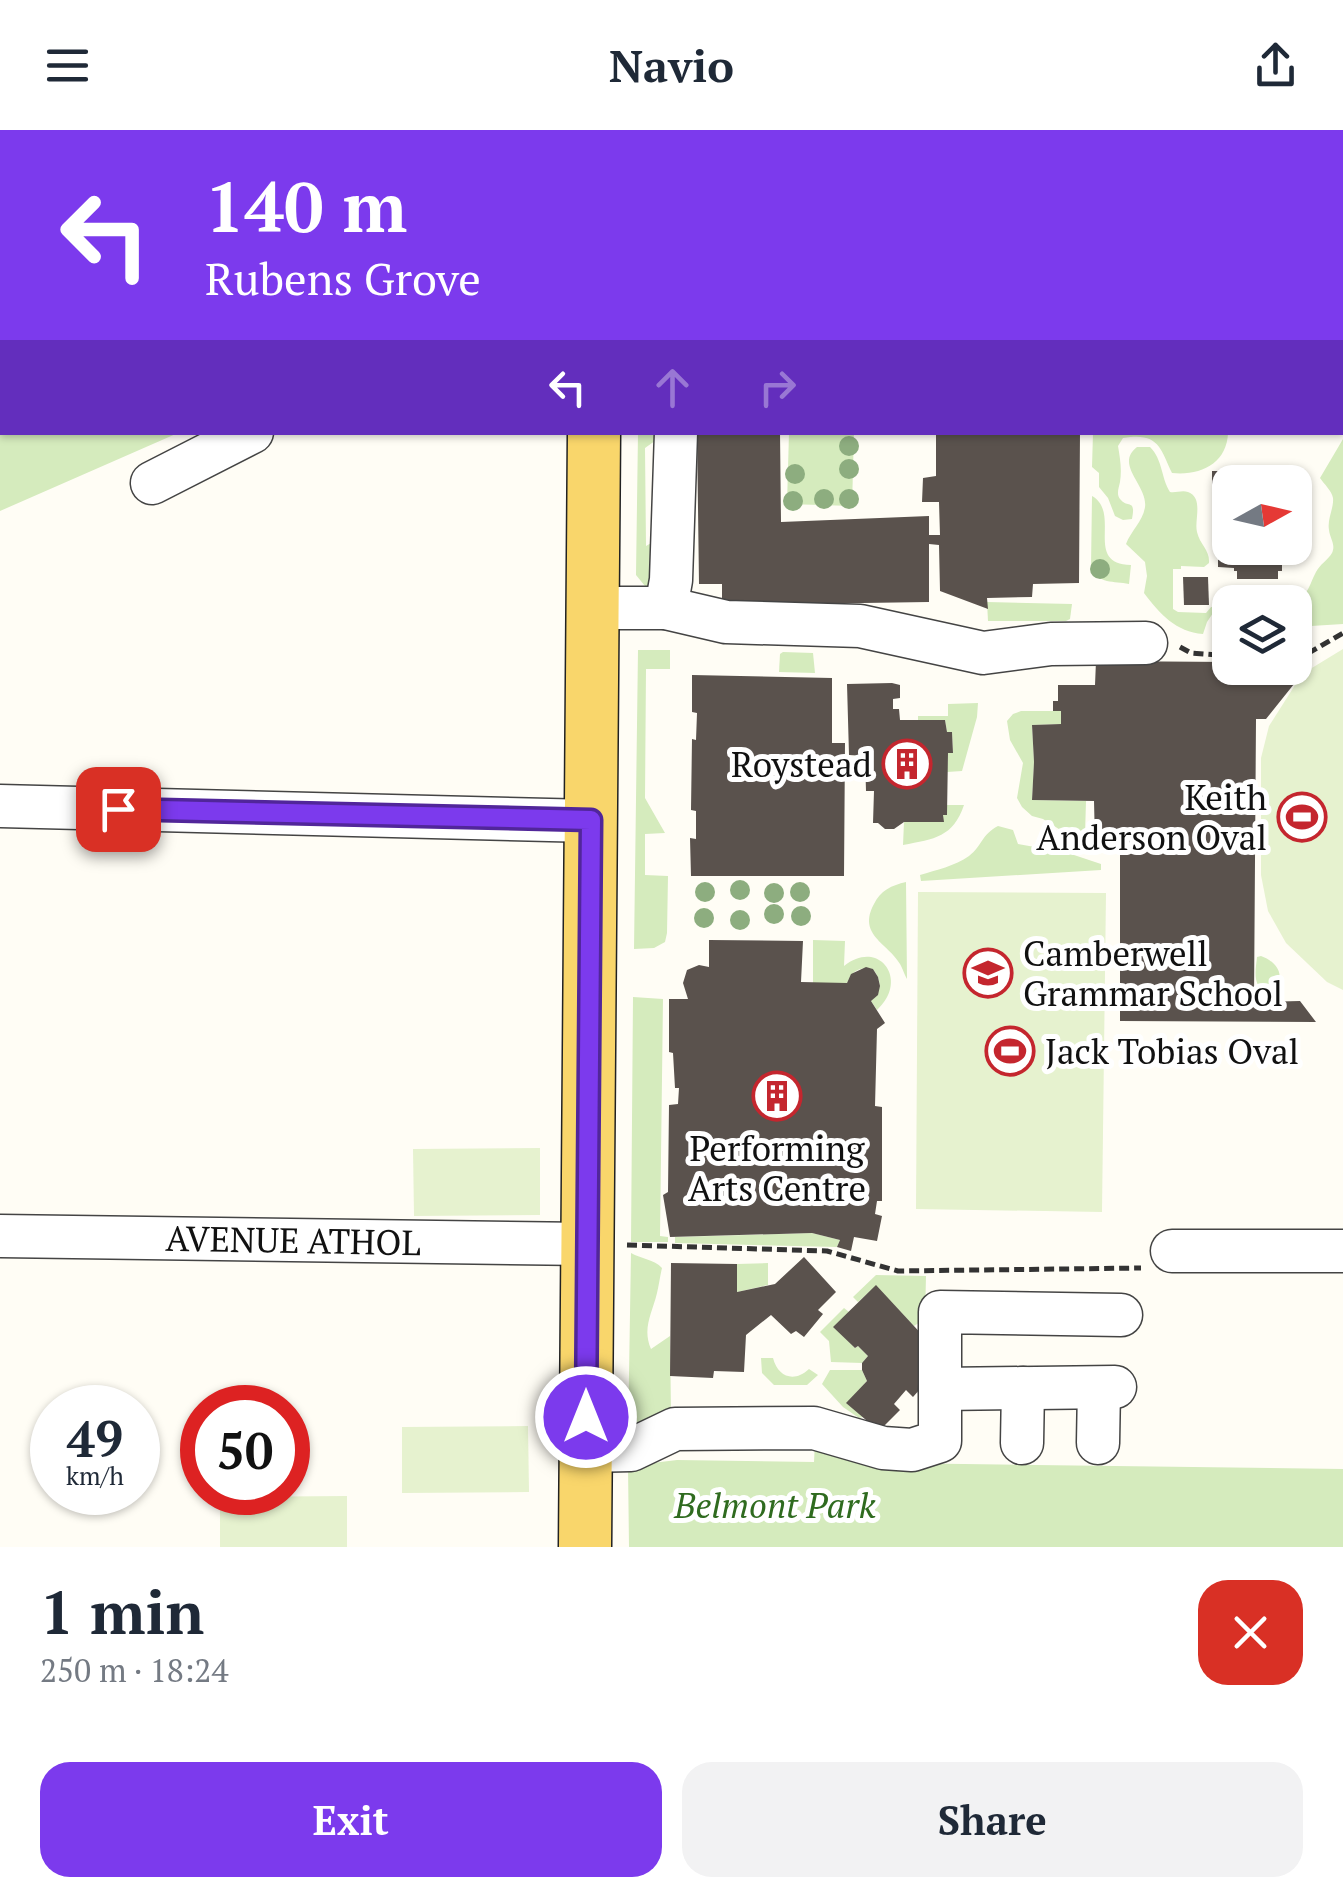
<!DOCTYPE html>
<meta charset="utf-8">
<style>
body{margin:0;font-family:"PT Serif",serif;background:#f2f2f3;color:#1f2937;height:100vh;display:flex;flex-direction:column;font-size:38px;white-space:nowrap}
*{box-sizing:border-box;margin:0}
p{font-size:32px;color:#747a83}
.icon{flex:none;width:55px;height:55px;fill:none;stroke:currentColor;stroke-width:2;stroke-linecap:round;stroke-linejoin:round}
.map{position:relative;height:1417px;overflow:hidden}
.panel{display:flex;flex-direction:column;background:#fff;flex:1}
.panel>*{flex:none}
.guide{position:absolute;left:0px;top:0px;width:1345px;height:305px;box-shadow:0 2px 8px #0004;background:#7c3aed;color:#fff;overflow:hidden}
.needle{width:65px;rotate:82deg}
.buttons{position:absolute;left:1212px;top:335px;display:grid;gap:20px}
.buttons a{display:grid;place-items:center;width:100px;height:100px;border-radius:20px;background:#fff;box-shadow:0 2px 8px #0004;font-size:50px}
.speed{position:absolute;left:30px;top:1255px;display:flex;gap:20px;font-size:50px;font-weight:700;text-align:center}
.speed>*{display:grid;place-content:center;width:130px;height:130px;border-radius:50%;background:#fff;box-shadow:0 2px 8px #0004;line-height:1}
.speed small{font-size:25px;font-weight:400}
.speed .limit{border:15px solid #d22;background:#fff;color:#111}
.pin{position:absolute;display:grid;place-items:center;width:85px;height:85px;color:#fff;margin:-42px;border-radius:20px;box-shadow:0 5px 15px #0006}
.me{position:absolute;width:110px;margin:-55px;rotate:0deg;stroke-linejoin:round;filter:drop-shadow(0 0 8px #0008)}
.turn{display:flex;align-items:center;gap:35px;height:210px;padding:0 40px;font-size:45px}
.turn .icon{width:130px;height:130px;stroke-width:2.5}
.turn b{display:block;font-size:70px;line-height:85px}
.lanes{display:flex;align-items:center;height:95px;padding:0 40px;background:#0003;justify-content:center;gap:50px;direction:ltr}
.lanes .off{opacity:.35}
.round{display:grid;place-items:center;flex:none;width:105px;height:105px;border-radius:30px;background:#f2f2f3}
.summary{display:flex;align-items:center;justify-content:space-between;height:170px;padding:0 40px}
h1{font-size:60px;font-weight:800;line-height:75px}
.button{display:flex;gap:20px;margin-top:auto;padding:20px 40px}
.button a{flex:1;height:115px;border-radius:30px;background:#7c3aed;color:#fff;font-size:40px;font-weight:800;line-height:115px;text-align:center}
.button a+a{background:#f2f2f3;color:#1f2937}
header{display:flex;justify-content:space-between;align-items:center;height:130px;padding:0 40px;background:#fff;font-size:45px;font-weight:800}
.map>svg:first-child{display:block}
.green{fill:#d5ebbd}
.pitch{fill:#e6f2cf}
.building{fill:#5a524d}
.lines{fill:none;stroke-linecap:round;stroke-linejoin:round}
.minor-casing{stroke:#444;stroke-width:45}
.major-casing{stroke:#222;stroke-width:55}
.path{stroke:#333;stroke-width:5;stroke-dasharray:10 5;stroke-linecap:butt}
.minor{stroke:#fff;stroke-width:42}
.major{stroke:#f9d66b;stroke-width:52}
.tree{fill:#8dad7f}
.route-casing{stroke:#51269a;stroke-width:25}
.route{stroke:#7c3aed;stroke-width:18}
.labels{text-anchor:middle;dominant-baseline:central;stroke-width:10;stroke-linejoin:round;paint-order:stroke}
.poi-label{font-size:35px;fill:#111;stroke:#fff;text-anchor:end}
.street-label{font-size:35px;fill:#111;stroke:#fff}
.park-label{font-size:35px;font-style:italic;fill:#2f6b1f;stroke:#fff}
</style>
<header><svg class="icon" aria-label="menu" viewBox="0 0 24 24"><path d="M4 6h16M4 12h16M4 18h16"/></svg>Navio<svg class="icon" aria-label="share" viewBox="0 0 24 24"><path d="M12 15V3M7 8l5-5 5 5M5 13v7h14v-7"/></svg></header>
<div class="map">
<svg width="1343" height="1417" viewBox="0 0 1343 1417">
<rect width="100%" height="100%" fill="#fffdf5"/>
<!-- green -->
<g class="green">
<polygon points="2,219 2,302 178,303 0,381 0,220"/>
<polygon points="638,303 666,303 645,318 646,416 665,405 651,456 645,456 636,445"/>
<polygon points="789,303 854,303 852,376 787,374"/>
<path d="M1093 303H1228C1227 333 1201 346 1172 343 1160 317 1158 302 1123 308L1118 316C1120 328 1122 339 1120 352 1119 357 1116 364 1120 369 1128 379 1136 368 1132 389L1123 390 1115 386 1108 368 1099 357V343L1092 337Z"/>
<path d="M1343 309V494L1295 497V472H1230V506L1214 505 1217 490 1229 472 1293 471C1309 466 1309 455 1316 442 1320 434 1328 430 1332 423 1336 414 1330 409 1329 400 1327 389 1334 378 1333 368 1332 361 1324 354 1320 348Z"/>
<path d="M1137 317H1150C1163 330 1161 348 1170 362 1176 363 1182 360 1188 362 1204 368 1194 390 1197 402 1200 415 1210 420 1209 433L1204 437 1181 436V439H1173V479L1178 482 1206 483 1211 477H1217L1207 492 1203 504C1176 502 1160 484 1144 463L1147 446 1145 432 1126 414C1131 401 1143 391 1145 377 1148 355 1114 335 1137 317Z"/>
<path d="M1092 366C1122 383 1083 434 1131 435L1129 454C1114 451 1098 454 1091 438Z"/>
<polygon points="987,472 1072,474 1070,489 1066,491 988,491"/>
<polygon points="638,520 670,520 670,539 646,539 645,668 665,703 645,704 645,745 668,746 667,803 665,812 654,818 634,819"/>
<polygon points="783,522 813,523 815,543 779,542 780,524"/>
<polygon points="978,573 977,587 962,641 947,642 948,623 953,622 952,602 947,602 945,590 918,590 918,586 948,586 948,574"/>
<polygon points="1021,581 1061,581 1061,594 1032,595 1034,632 1032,670 1086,671 1085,705 1069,705 1062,701 1043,689 1032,686 1022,677 1017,668 1023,633 1010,610 1007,591 1013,584"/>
<path d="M947 675H964C953 707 935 709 903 715L904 692H943V685L947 684Z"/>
<path d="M998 696 1013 700 1018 714 1068 723 1101 734V740L921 751 920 745C936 740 955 736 969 726 982 716 982 704 998 696Z"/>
<path d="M906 752 907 849C905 846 902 837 900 834 888 813 857 805 874 774 880 761 892 755 906 752Z"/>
<path d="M813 810 845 811 844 836C879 808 910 850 877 880L871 871C882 860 882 851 873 839 859 836 852 841 847 853H813Z"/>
<path d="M1261 826C1273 830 1285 842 1277 854L1264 860C1252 855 1256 838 1257 827Z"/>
<polygon points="633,867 663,869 660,1106 668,1107 668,1112 631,1112"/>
<polygon points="812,1103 840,1110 837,1117 675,1113 675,1107"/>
<path d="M631 1123C641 1129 654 1129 662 1138 660 1146 659 1155 657 1163 652 1184 642 1198 651 1219L670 1206 671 1284 628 1305Z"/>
<polygon points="768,1133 768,1155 737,1162 737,1134"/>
<polygon points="876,1145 926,1146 925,1189 914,1196 876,1156 858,1172 853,1167"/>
<polygon points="844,1178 849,1182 834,1197 855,1218 858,1216 868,1226 862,1233 831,1232 829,1211 820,1202"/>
<path d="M761 1228H773C778 1247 794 1253 809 1239L818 1245 807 1255H774L762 1243Z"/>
<polygon points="830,1240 862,1240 867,1251 847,1273 863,1287 859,1288 843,1277 822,1254"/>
<polygon points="815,1311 891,1333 1343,1339 1343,1417 629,1417 628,1336 677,1330 814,1332"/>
</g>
<!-- pitch -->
<g class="pitch">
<polygon points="1343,519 1343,860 1327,852 1286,813 1268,781 1261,745 1261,628 1269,596 1302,544"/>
<polygon points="918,762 1106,763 1102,1082 916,1079"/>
<polygon points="540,1018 540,1085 414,1086 413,1019"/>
<polygon points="528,1296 529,1362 402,1363 402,1297"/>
<polygon points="347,1366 347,1417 220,1417 220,1367"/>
</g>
<!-- building -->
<g class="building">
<polygon points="697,302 780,302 781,392 929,386 929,405 940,405 939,372 922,372 923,348 936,346 936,302 1080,302 1079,453 1033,454 1032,467 987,468 988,479 940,461 939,415 929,414 929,472 722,475 722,454 699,454"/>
<polygon points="1251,336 1283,336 1283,352 1230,352 1230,376 1212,376 1212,341 1251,341"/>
<polygon points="1218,410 1230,410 1230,418 1291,418 1291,430 1282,430 1282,441 1278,441 1278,449 1237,449 1237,441 1234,441 1234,438 1218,437"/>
<polygon points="1183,447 1208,447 1209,475 1184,475"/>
<polygon points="1096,531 1230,532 1230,538 1278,538 1286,540 1298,549 1266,589 1256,589 1254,872 1300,871 1316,892 1120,891 1120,713 1095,713 1094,671 1032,670 1034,632 1032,595 1061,594 1061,581 1053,581 1053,571 1058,571 1058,555 1095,555"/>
<polygon points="692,545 832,548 832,613 845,613 844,746 691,746 690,708 696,709 696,681 691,680 692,609 696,610 697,583 692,582"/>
<polygon points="892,553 900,555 900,568 893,569 893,579 899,579 900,590 945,590 947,602 952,602 953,623 948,623 947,685 943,685 944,692 904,692 894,699 885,699 878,693 873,693 874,661 866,661 865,626 849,625 847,554"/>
<polygon points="709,810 803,811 801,852 847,853 851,844 866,837 873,839 878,847 880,856 878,865 871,871 885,893 877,899 875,976 882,977 882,1071 877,1071 875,1084 882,1086 877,1111 854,1107 851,1121 837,1117 840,1110 812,1103 670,1107 663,1065 668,1062 669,975 678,974 679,958 675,958 673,923 669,922 669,869 688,869 683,853 687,840 699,835 709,837"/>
<polygon points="804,1127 836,1162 818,1180 823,1184 804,1207 796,1201 791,1204 771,1185 746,1205 744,1242 714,1241 713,1248 670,1246 671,1133 737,1134 737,1162 775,1154"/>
<polygon points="876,1155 926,1209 928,1250 913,1267 906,1260 894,1274 900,1280 879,1301 846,1273 867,1251 862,1240 862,1233 868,1226 858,1216 855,1218 833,1197"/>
</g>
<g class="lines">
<!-- minor casing -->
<g class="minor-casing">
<g id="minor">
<polyline points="237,2 237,0"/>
<polyline points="381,2 386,0"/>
<polyline points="877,2 886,0 888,2"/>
<polyline points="0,175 2,173"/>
<polyline points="1342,267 1343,267"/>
<polyline points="152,353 252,302"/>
<polyline points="591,478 666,478 726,492 860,496 983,523 1051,514 1146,513"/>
<polyline points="666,478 671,450 676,302"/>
<polyline points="0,676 591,691"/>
<polyline points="0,1106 587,1114"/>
<polyline points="1172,1121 1343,1121"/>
<polyline points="940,1259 1115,1257"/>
<polyline points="1022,1313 1023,1258"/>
<polyline points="1098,1313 1099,1258"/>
<polyline points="586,1321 631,1320 675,1299 814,1298 883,1318 912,1320 940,1311 940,1182 1121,1185"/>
</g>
</g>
<!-- major casing -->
<g class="major-casing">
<g id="major">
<polyline points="597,2 597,0"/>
<polyline points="585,1417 594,302"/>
</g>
</g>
<!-- path -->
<g class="path">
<polyline points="666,2 672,0"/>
<polyline points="0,300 2,299"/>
<polyline points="1180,517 1191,523 1230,526"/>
<polyline points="1295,531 1343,503"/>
<polyline points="627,1115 827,1121 898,1141 1141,1138"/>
</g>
<!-- minor -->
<use href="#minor" class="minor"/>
<!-- major -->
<use href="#major" class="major"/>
</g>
<!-- trees -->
<g class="tree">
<circle cx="849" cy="316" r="10"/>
<circle cx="849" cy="339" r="10"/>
<circle cx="795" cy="344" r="10"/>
<circle cx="824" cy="369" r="10"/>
<circle cx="849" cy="369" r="10"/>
<circle cx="793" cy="371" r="10"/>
<circle cx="1100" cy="439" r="10"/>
<circle cx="740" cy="760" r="10"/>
<circle cx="705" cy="762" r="10"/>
<circle cx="800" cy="762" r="10"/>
<circle cx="774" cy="763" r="10"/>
<circle cx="774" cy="784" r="10"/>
<circle cx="801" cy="786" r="10"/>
<circle cx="704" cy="788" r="10"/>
<circle cx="740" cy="790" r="10"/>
</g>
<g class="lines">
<!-- route casing -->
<g class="route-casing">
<polyline id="route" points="118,679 591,690 586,1287"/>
</g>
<!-- route -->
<use href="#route" class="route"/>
</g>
<!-- icons -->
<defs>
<g id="building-ring" transform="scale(2.5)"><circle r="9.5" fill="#fff" stroke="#c4262e" stroke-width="1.5"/><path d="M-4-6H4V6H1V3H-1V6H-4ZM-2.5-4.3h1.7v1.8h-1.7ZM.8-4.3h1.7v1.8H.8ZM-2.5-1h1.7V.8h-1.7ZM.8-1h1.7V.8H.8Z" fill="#c4262e"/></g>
<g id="stadium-ring" transform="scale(2.5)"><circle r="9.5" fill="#fff" stroke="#c4262e" stroke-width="1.5"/><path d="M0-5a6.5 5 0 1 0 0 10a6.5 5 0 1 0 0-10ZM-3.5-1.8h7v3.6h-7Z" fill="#c4262e"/></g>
<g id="school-ring" transform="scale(2.5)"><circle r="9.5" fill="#fff" stroke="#c4262e" stroke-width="1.5"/><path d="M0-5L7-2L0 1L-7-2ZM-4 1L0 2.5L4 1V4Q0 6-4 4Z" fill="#c4262e"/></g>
</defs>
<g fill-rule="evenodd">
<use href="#building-ring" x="907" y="634"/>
<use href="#stadium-ring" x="1302" y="687"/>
<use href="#school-ring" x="988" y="843"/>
<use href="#stadium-ring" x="1010" y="921"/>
<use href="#building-ring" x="777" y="966"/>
</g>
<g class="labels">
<!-- poi labels -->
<g class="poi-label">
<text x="872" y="634">Roystead</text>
<text x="1267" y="667">Keith<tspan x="1267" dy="40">Anderson Oval</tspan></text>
<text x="1023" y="823" text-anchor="start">Camberwell<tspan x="1023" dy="40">Grammar School</tspan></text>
<text x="1045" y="921" text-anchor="start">Jack Tobias Oval</text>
<text x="777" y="1018" text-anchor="middle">Performing<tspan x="777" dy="40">Arts Centre</tspan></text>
</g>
<!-- street labels -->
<g class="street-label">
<text transform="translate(293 1110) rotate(1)">AVENUE ATHOL</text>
</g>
<!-- park labels -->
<g class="park-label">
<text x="775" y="1375">Belmont Park</text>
</g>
</g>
</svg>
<div class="buttons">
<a><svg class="needle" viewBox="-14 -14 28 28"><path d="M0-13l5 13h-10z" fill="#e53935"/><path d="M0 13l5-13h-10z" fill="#747a83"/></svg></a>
<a><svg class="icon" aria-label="layers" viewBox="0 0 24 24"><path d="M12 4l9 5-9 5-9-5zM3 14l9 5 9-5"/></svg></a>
</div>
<div class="speed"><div>49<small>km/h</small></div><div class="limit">50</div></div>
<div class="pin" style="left:118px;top:679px;background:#d93025"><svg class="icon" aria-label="arrive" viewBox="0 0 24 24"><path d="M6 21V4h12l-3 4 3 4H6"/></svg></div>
<svg class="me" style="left:586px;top:1287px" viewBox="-20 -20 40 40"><circle r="17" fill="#7c3aed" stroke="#fff" stroke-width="3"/><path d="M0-11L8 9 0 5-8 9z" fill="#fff"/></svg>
<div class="guide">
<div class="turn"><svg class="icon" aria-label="left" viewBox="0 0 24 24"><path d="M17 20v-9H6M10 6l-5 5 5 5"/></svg><div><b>140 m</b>Rubens Grove</div></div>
<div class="lanes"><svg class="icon" aria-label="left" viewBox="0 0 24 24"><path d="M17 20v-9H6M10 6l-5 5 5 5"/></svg><svg class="icon off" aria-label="ahead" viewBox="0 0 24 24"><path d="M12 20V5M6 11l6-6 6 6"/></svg><svg class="icon off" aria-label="right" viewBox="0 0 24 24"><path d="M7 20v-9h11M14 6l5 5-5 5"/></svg></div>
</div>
</div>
<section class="panel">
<div class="summary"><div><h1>1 min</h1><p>250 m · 18:24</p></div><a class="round" style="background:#d93025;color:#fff"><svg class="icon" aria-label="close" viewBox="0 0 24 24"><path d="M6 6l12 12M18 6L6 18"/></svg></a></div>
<div class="button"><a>Exit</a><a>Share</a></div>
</section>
